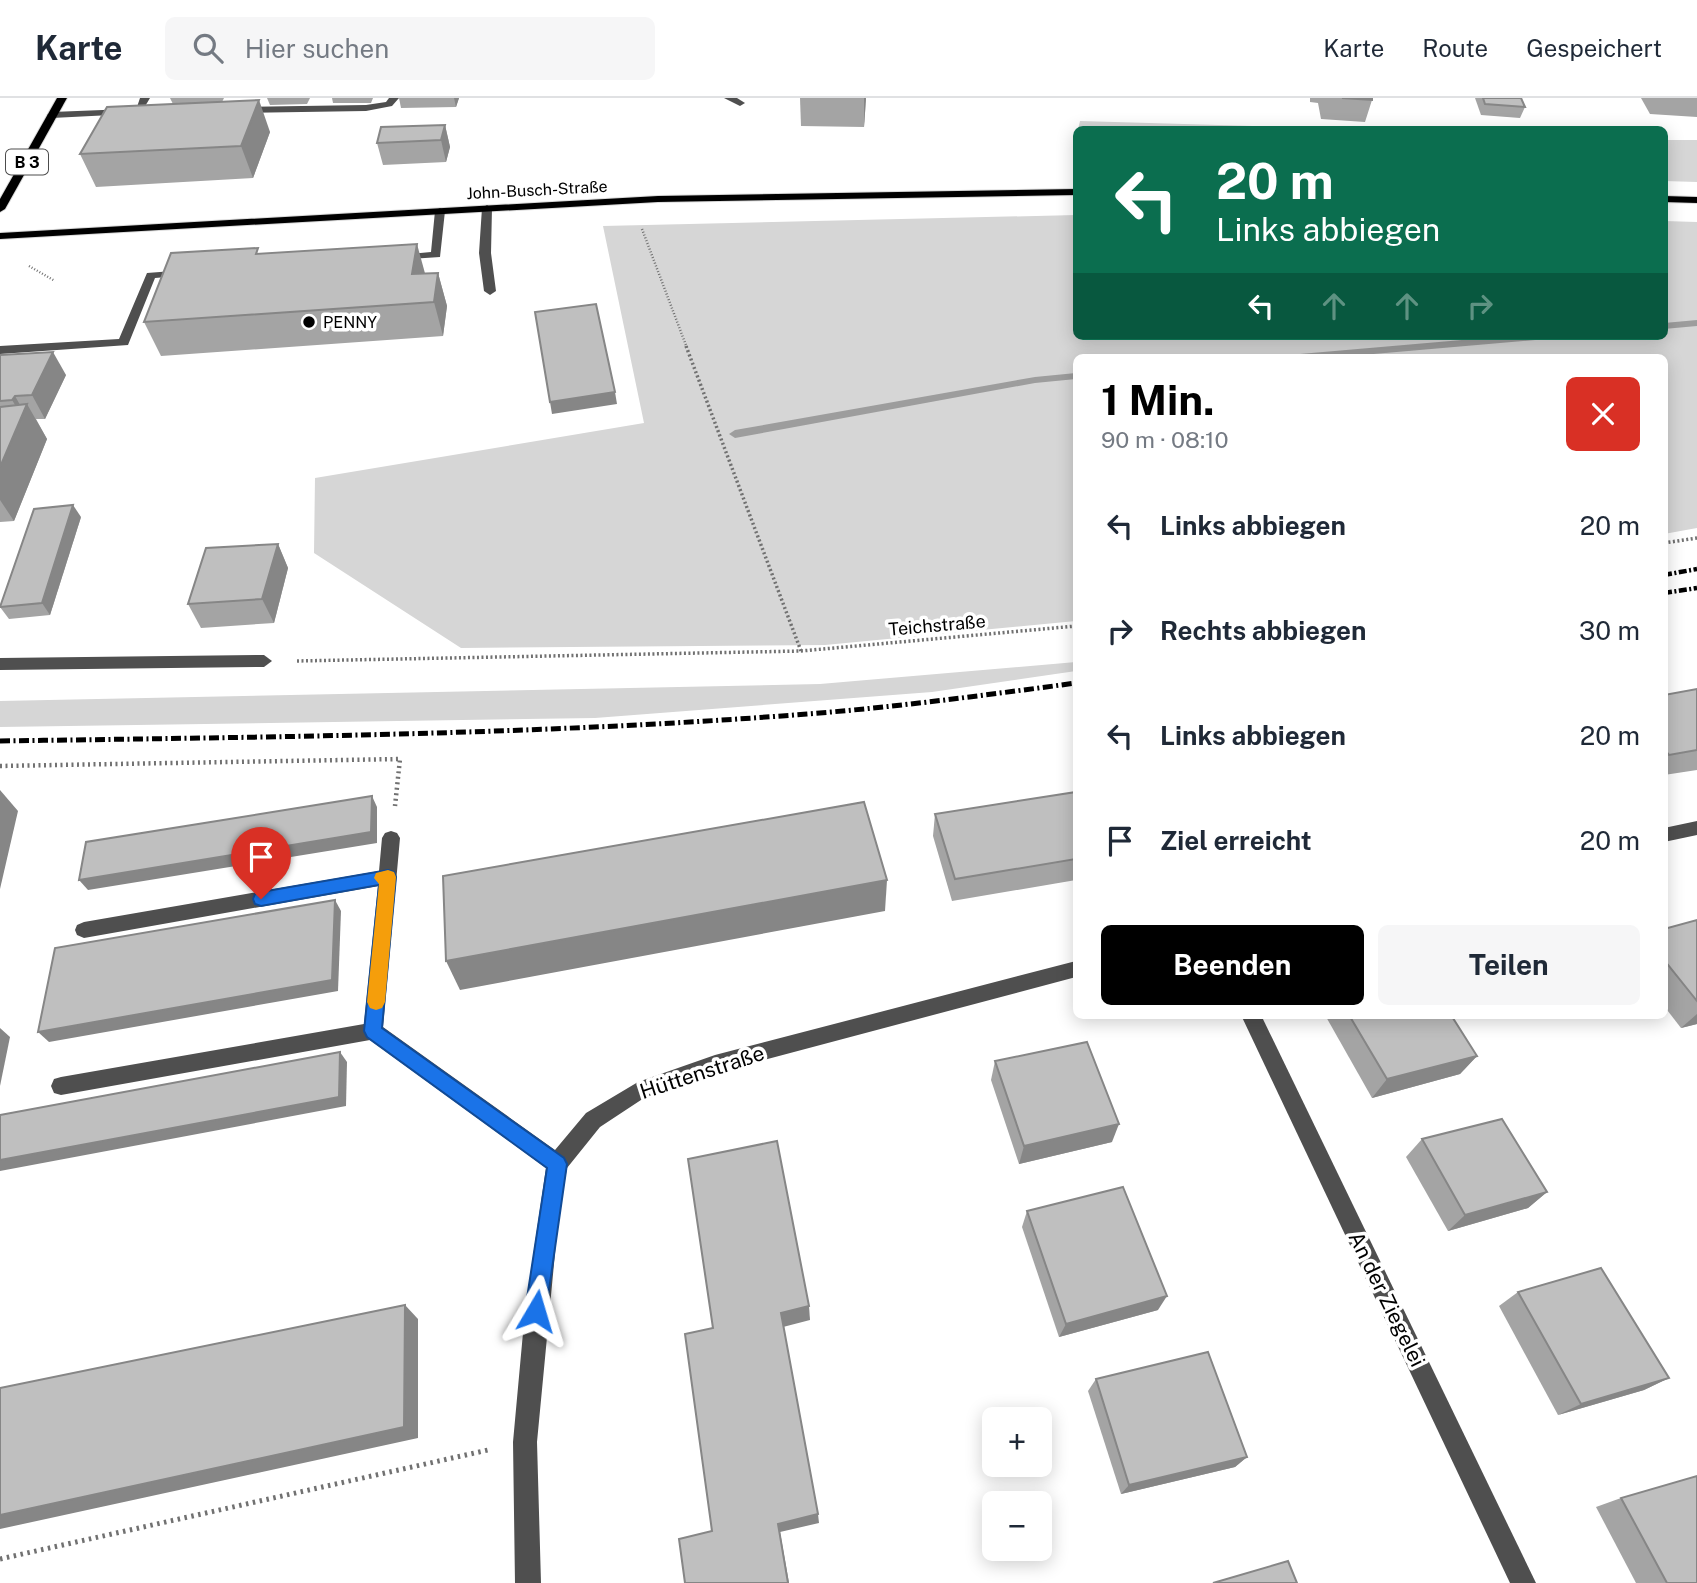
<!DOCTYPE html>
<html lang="de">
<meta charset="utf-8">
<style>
body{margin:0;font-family:"Public Sans",sans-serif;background:#f6f6f7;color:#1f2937;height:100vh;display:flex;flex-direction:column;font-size:26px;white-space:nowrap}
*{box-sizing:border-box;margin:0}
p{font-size:23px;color:#747a83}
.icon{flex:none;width:38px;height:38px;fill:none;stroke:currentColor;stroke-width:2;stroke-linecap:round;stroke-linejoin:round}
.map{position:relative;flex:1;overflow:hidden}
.sheet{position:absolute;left:1073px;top:256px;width:595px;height:665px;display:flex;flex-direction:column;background:#fff;border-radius:10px;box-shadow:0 4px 18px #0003}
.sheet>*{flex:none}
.banner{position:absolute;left:1073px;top:28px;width:595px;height:214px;border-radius:10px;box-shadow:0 4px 18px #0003;background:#0b6e4f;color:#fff;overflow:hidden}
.fabs{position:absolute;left:982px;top:1309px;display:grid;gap:14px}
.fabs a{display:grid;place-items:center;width:70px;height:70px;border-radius:10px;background:#fff;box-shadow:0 4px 18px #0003;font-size:35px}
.pin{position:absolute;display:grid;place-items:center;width:60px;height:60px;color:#fff;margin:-72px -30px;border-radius:50% 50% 50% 0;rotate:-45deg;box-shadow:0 0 7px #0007}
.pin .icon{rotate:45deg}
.me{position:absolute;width:77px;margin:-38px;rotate:7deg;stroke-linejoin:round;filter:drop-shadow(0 0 5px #0008)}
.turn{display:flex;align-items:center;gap:24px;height:147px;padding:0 28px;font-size:32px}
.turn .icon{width:91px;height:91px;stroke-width:2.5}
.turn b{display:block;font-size:49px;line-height:60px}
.lanes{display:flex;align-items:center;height:66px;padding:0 28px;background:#0003;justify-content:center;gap:35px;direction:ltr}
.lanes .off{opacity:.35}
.round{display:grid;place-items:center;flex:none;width:74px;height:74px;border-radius:10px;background:#f6f6f7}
.summary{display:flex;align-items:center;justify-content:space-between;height:119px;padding:0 28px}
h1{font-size:42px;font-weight:700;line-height:52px;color:#000}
.primary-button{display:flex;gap:14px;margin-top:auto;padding:14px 28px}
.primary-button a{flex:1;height:80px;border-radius:10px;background:#000;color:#fff;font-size:28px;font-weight:700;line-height:80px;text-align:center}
.primary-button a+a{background:#f6f6f7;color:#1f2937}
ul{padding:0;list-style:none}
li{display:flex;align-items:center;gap:21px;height:105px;padding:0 28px}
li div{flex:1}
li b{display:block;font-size:26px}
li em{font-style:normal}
header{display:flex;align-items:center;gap:42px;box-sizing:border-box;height:98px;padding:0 35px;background:#fff;border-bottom:2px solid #e0e1e3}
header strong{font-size:33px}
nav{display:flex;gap:38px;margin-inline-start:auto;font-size:24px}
.search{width:490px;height:63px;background:#f6f6f7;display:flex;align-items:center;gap:18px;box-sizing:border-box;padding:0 24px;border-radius:10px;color:#747a83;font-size:26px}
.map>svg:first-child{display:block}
.green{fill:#d6d6d6}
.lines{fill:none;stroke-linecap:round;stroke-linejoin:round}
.stream{fill:#9d9d9d;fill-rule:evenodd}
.major-casing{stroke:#dbdbdb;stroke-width:2}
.path-far3{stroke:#717171;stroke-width:2.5;stroke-dasharray:1 2;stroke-linecap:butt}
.path-far2{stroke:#717171;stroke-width:3.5;stroke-dasharray:2 2.5;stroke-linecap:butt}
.path-far1{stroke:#717171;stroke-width:4.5;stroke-dasharray:2 3.5;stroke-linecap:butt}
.path{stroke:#717171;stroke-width:5;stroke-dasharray:2.5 4.5;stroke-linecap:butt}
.minor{fill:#4f4f4f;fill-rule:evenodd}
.major{fill:#000;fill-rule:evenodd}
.rail-far1{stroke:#000;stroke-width:4.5;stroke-dasharray:8 2.5 2 2.5;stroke-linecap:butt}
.rail{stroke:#000;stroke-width:5;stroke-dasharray:10 3.5 2 3.5;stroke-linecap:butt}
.wall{fill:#a4a4a4}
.shaded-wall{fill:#868686}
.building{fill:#bfbfbf;stroke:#868686;stroke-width:2}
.route{fill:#1a73e8;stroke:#114b97;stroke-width:2}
.slow{fill:#f59e0b}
.poi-dot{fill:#000;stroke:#fff;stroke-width:2.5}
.labels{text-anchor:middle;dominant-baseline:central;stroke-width:7;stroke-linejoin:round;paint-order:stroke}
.shield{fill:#fff;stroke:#4c4c4c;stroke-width:2}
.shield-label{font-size:16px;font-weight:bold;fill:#000}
.far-street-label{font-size:16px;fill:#000;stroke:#fff}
.far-poi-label{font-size:16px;fill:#000;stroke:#fff;text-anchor:start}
.street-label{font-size:18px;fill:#000;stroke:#fff}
.near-street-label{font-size:21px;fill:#000;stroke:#fff}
</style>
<header>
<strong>Karte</strong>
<div class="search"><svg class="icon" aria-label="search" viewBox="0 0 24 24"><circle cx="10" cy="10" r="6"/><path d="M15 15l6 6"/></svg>Hier suchen</div>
<nav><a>Karte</a><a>Route</a><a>Gespeichert</a></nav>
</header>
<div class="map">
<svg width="1697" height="1485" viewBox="0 0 1697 1485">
<rect width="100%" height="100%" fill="#fff"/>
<!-- green -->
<g class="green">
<polygon points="1080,23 1253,28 1258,31 1078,31"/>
<polygon points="1664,42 1697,42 1697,84 1664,83"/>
<polygon points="1076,117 1076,238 1664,238 1664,123 1697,124 1697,430 1664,436 1664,259 1076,259 1076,523 825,547 461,550 314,455 315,380 644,325 603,128"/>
<polygon points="1076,564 1076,573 932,594 595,620 0,629 0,603 820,586"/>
</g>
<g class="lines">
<!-- stream -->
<g class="stream">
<polygon points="1697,222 1697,228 1664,231 1664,225"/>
<polygon points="1508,238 1552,238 1547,241 1339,259 1294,259 1300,256"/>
<polygon points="1076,275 1076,281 1035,285 735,340 729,336 735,332 1035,279"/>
</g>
<!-- major casing -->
<g class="major-casing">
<g id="major">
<polygon points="57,0 67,0 5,111 0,114 0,101"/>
<polygon points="1076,91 1076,97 658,104 0,141 0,135 658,98"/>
<polygon points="1664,98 1697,99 1697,105 1664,104"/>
</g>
</g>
<!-- path-far3 -->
<g class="path-far3">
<polyline points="642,131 687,250"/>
<polyline points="29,168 55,183"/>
</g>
<!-- path-far2 -->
<g class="path-far2">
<polyline points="686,248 801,553"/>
<polyline points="1664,445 1697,440"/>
<polyline points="297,563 801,553 1076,528"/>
</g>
<!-- path-far1 -->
<polyline class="path-far1" points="0,668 400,661 395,708"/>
<!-- path -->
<polyline class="path" points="0,1461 488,1352"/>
<!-- minor -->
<g class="minor">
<polygon points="140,0 150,0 141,15 135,15"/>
<polygon points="389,0 399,0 392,8 366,13 240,15 235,12 240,9 366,7 386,4"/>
<polygon points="724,0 737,0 745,5 740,8"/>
<polygon points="128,11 131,12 131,16 52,20 47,17 52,14"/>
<polygon points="487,107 492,110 491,155 496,193 490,197 484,193 479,155 482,110"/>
<polygon points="440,110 445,113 440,159 395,162 393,160 399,157 431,154 435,113"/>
<polygon points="186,172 192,175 190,177 155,180 128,247 0,256 0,248 119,241 147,175"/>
<polygon points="264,557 272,563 264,569 0,572 0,560"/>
<polygon points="1697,723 1697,737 1664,744 1664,730"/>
<polygon points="391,733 397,735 400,740 383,929 555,1052 586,1015 638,984 715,957 1076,863 1076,879 715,975 644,1000 600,1029 567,1070 558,1124 537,1344 541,1485 515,1485 513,1344 525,1213 546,1070 370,942 61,997 54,995 51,988 54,981 61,979 364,926 378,788 84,840 77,837 75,832 77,827 84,824 379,773 382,740 385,735"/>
<polygon points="1241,917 1261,917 1536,1485 1510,1485"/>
</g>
<!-- major -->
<use href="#major" class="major"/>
<!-- rail-far1 -->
<g class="rail-far1">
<polyline points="1664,477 1697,471"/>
<polyline points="1664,495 1697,490"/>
</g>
<!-- rail -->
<path class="rail" d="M0 643C269 639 538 637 807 616 897 609 986 597 1076 585"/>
</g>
<!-- wall -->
<g class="wall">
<polygon points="170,0 224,0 222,4 270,34 253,80 96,89 80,56 173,6"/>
<polygon points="267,0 310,0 307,6 270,7"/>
<polygon points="332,0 373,0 371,5 333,5"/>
<polygon points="399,0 459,0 456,9 401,10"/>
<polygon points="800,0 866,0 864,29 801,28"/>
<polygon points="1310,0 1372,0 1372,2 1365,24 1321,21 1318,5 1310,4"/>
<polygon points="1475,0 1521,0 1525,9 1520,20 1481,17"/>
<polygon points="1641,0 1697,0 1697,19 1650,16"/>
<polygon points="445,27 450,49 446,64 383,67 377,45"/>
<polygon points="261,156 425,175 438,175 447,208 443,238 161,258 144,224"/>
<polygon points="0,257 66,277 45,321 36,321 47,341 14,423 0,424"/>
<polygon points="81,419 50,517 9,521 0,509"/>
<polygon points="278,446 288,470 274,525 201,530 188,506"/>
<polygon points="1697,591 1697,672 1664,677 1664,597"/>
<polygon points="1076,694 1076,782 952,803 933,738 935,716"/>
<polygon points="1697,822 1697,926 1681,930 1664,908 1664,831"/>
<polygon points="1325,917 1451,917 1477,958 1460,976 1372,1000"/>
<polygon points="995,963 1112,1044 1019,1066 991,982"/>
<polygon points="1422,1041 1547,1094 1528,1110 1448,1133 1406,1059"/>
<polygon points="1027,1113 1158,1212 1059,1239 1022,1129"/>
<polygon points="1518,1194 1669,1280 1644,1292 1558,1317 1499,1208"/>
<polygon points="1096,1281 1247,1359 1235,1369 1121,1396 1088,1293"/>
<polygon points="1621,1400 1697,1485 1636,1485 1596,1409"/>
</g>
<!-- shaded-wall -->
<g class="shaded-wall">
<polygon points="454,0 459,0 456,9"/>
<polygon points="864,0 866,0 864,29"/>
<polygon points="259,2 270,34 253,80 241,48"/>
<polygon points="445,27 450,49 446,64 441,42"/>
<polygon points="417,146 426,179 412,176"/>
<polygon points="438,175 447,208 443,238 434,204"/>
<polygon points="53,254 66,277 45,321 32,297"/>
<polygon points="615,294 617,306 552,316 550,304"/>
<polygon points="15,298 24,314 27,306 47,341 14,423 0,402 0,369 22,318 12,302"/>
<polygon points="73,407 81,419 50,517 42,505"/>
<polygon points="278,446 288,470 274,525 262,501"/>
<polygon points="0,692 18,713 0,791"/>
<polygon points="372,698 377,709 377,745 88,792 79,782"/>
<polygon points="887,782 885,813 460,892 446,863"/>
<polygon points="335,802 341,813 338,893 49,944 38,934"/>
<polygon points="1697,916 1697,926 1681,930"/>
<polygon points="0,930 10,939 0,988"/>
<polygon points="340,954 347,964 346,1008 0,1073 0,1062"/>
<polygon points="1477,958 1460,976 1372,1000 1387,981"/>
<polygon points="1119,1026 1112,1044 1019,1066 1024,1048"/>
<polygon points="1547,1094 1528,1110 1448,1133 1465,1117"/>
<polygon points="1167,1198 1158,1212 1059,1239 1066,1226"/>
<polygon points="405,1207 418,1221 418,1340 0,1431 0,1417"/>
<polygon points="809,1208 810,1222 783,1229 781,1215"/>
<polygon points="1669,1280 1644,1292 1558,1317 1581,1306"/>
<polygon points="1247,1359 1235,1369 1121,1396 1129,1387"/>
<polygon points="818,1416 819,1425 780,1434 789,1485 788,1485 778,1426"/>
</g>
<!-- building -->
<g class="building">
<polygon points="1342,0 1372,0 1372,2"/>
<polygon points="1483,0 1521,0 1525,9 1485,6"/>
<polygon points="259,2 241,48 80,56 107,9"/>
<polygon points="445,27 441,42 377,45 381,29"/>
<polygon points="417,146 412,176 438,175 434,204 144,224 171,155 258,150 256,156"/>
<polygon points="596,206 615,294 550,304 535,214"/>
<polygon points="53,254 32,297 15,298 12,302 0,303 0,257"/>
<polygon points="27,306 0,369 0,309"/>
<polygon points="73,407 42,505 0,509 34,411"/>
<polygon points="278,446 262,501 188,506 206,450"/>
<polygon points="1697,591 1697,652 1669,657 1664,651 1664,597"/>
<polygon points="1076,694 1076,761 955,781 935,716"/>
<polygon points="372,698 371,734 79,782 86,744"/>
<polygon points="864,704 887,782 446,863 443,778"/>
<polygon points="335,802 332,882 38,934 55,850"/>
<polygon points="1697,822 1697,903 1664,862 1664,831"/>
<polygon points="1349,917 1451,917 1477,958 1387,981"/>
<polygon points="1087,944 1119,1026 1024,1048 995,963"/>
<polygon points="340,954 339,999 0,1062 0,1017"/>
<polygon points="1502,1021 1547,1094 1465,1117 1422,1041"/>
<polygon points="777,1043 809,1208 781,1215 818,1416 778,1426 788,1485 685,1485 679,1441 712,1433 685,1236 713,1230 688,1061"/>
<polygon points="1123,1089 1167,1198 1066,1226 1027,1113"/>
<polygon points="1601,1170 1669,1280 1581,1306 1518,1194"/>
<polygon points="405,1207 404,1329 0,1417 0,1290"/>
<polygon points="1208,1254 1247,1359 1129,1387 1096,1281"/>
<polygon points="1697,1378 1697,1485 1667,1485 1621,1400"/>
<polygon points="1288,1463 1297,1485 1213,1485"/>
</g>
<!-- route -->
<polygon class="route" points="388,772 394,774 396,779 382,930 564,1060 567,1066 546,1213 543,1220 536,1223 528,1220 525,1213 547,1070 367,939 364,933 379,787 261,808 255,806 253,801 255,796 261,794"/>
<!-- slow -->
<polygon class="slow" points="388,772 394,774 396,779 385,904 382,910 376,912 370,910 367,904 379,786 374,780 376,775"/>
<!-- markers -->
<circle class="poi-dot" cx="309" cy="224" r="7"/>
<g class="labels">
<!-- shield labels -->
<rect class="shield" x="6" y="51.5" width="42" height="25" rx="5"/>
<g class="shield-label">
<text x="27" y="64">B 3</text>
</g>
<!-- far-street labels -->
<g class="far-street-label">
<text transform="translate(537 92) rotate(-3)">John-Busch-Straße</text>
</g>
<!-- far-poi labels -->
<g class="far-poi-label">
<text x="323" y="224">PENNY</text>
</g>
<!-- street labels -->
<g class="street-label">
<text transform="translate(937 527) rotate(-5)">Teichstraße</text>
</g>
<!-- near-street labels -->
<g class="near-street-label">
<text transform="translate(702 974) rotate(-18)">Hüttenstraße</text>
<text transform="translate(1387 1201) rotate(64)">An der Ziegelei</text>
</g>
</g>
</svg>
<div class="fabs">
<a>+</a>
<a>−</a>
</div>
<div class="pin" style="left:261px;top:801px;background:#d93025"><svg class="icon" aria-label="arrive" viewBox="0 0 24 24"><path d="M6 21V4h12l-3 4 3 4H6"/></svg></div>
<svg class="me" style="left:536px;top:1213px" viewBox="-20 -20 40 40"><path d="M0-17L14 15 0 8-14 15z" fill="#1a73e8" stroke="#fff" stroke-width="4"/></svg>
<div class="banner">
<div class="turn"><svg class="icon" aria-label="left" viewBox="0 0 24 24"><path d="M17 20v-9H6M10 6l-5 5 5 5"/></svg><div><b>20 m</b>Links abbiegen</div></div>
<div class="lanes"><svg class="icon" aria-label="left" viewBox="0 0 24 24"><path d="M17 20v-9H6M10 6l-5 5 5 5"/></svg><svg class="icon off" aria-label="ahead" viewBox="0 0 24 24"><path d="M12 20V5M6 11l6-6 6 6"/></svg><svg class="icon off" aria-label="ahead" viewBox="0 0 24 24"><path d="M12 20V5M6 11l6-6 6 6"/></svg><svg class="icon off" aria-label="right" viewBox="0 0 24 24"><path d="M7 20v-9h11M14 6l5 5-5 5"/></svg></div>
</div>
<section class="sheet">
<div class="summary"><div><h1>1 Min.</h1><p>90 m · 08:10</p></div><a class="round" style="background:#d93025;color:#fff"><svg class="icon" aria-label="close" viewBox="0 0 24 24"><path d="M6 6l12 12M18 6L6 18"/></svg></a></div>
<ul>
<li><svg class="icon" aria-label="left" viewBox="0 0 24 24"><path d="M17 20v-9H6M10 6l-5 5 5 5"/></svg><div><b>Links abbiegen</b></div><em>20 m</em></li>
<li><svg class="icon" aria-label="right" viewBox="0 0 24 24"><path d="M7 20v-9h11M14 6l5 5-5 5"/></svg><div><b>Rechts abbiegen</b></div><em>30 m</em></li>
<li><svg class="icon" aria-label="left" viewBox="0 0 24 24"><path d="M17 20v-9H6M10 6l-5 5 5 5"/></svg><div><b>Links abbiegen</b></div><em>20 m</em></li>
<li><svg class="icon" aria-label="arrive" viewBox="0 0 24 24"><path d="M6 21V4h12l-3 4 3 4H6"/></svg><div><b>Ziel erreicht</b></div><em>20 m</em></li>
</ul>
<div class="primary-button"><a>Beenden</a><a>Teilen</a></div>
</section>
</div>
